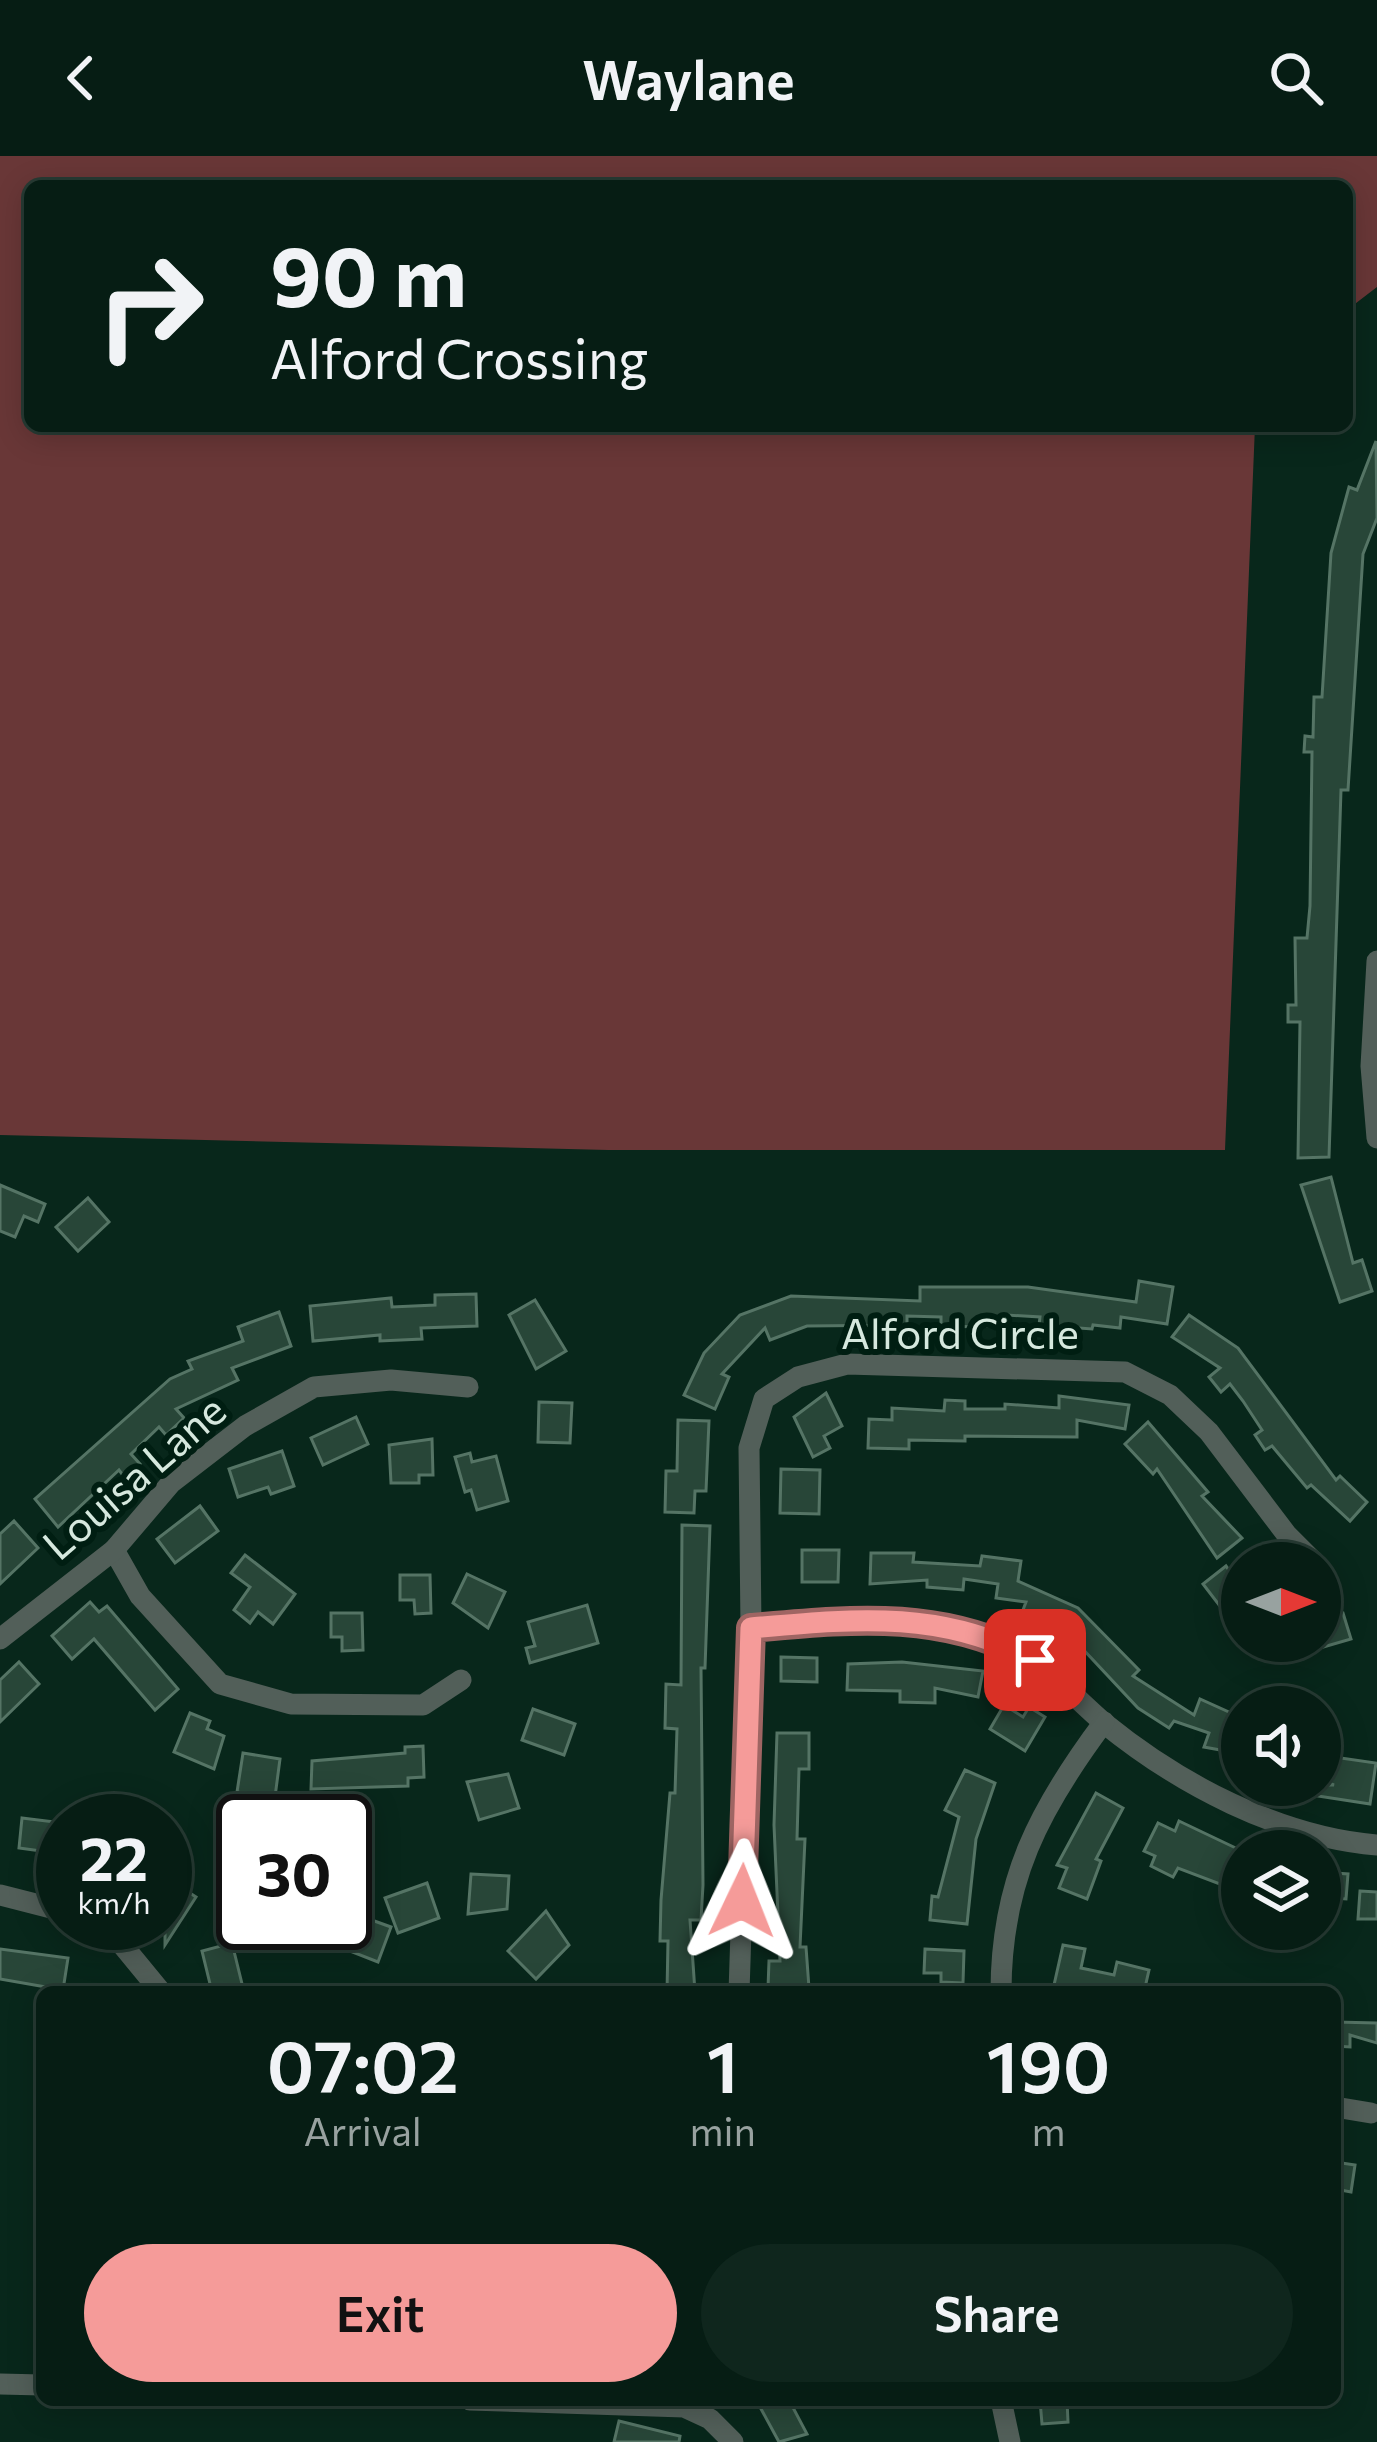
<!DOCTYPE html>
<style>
body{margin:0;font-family:Commissioner,sans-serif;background:#0f261d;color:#f1f3f6;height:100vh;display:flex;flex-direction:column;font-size:45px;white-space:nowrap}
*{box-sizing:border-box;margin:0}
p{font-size:39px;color:#98a2a0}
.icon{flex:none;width:66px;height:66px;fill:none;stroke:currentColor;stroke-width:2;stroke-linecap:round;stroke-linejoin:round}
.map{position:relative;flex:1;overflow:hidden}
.side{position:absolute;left:36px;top:1830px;width:1305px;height:420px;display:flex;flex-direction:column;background:#061d14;border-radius:18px;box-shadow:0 6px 30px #0003,0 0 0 3px #273b34}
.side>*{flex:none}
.guide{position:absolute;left:24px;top:24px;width:1329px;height:252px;border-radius:18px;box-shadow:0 6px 30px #0003,0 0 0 3px #273b34;background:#061d14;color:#f1f3f6;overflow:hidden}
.needle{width:78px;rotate:90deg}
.fabs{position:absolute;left:1221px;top:1386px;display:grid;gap:24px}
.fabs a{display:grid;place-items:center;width:120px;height:120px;border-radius:50%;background:#061d14;box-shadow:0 6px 30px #0003,0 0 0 3px #273b34;font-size:60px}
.speed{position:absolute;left:36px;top:1638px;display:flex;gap:24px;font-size:60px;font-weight:700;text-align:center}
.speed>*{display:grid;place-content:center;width:156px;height:156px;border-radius:50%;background:#061d14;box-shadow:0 6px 30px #0003,0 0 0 3px #273b34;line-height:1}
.speed small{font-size:30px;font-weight:400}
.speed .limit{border:6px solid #111;border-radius:18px;background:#fff;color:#111}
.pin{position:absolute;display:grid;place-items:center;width:102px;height:102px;color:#fff;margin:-51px;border-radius:24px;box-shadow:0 6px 18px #0006}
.me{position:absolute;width:132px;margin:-66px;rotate:2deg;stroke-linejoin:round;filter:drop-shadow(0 0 9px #0008)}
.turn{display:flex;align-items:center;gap:42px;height:252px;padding:0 48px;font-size:54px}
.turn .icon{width:156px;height:156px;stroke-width:2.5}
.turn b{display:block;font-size:84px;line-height:102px}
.eta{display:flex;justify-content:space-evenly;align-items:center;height:204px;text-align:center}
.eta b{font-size:72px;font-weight:600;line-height:84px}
.action{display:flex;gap:24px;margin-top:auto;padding:24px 48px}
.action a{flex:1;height:138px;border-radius:72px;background:#f59b99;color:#111;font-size:48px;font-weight:600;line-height:138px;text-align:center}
.action a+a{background:#0f261d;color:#f1f3f6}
header{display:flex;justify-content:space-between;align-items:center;height:156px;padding:0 48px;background:#061d14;font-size:54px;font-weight:600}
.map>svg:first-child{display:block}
.green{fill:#693737}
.building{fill:#284638;stroke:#557465;stroke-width:3}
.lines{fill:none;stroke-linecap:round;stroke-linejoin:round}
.minor{stroke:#525f59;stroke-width:21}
.route-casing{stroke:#9f6563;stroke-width:30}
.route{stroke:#f59b99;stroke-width:21}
.labels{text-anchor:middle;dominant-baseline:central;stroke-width:12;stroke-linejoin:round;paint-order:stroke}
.street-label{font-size:42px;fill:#d6e8de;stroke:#001e12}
</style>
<header><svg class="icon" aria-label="back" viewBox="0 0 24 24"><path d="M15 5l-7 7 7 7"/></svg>Waylane<svg class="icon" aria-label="search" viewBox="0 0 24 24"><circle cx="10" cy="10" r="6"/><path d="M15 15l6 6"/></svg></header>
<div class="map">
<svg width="1377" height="2286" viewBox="0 0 1377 2286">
<rect width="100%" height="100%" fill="#08271b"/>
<!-- green -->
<polygon class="green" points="0,0 1377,0 1377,131 1347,154 1347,30 30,30 30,270 1255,270 1225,994 608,994 0,979"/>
<!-- building -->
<g class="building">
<polygon points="1376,285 1377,362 1363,398 1348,634 1341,634 1329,1001 1298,1002 1300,866 1288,866 1288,849 1296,849 1295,782 1307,782 1310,750 1312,596 1304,596 1305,580 1313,581 1314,541 1322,541 1331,397 1349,331 1357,334"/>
<polygon points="1331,1021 1353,1107 1362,1104 1372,1135 1340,1146 1301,1029"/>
<polygon points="0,1029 45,1048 38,1066 24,1060 15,1081 0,1075"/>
<polygon points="88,1042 109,1066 78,1095 56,1071"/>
<polygon points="1139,1125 1173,1131 1167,1168 1121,1161 1120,1172 1093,1169 1092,1173 1039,1169 1040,1161 1007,1159 1006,1170 941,1171 941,1161 907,1160 907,1169 807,1170 770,1184 765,1172 722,1218 729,1221 715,1253 684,1239 704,1197 740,1159 791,1140 920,1145 920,1131 1028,1131 1136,1146"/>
<polygon points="476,1138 477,1170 421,1172 422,1183 380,1185 380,1179 313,1185 310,1150 391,1142 392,1151 435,1149 435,1139"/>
<polygon points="535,1144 566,1195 536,1213 509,1159"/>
<polygon points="279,1156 291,1190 232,1212 238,1224 176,1253 184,1262 166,1279 159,1271 131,1298 140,1308 125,1322 119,1314 58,1371 35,1343 170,1223 192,1213 188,1205 243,1185 238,1171"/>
<polygon points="1189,1159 1238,1192 1336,1324 1340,1320 1367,1346 1350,1365 1311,1329 1307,1332 1272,1290 1265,1294 1255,1279 1262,1274 1243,1245 1230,1228 1221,1236 1209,1221 1220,1212 1172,1181"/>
<polygon points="826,1237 842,1270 824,1280 830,1292 813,1301 794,1261"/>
<polygon points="1059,1240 1129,1249 1125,1273 1077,1264 1077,1281 965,1280 965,1285 909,1284 909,1293 868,1292 869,1263 892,1264 892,1252 944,1255 945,1244 965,1245 965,1253 1005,1253 1005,1248 1059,1252"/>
<polygon points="539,1246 572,1247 570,1287 538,1286"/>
<polygon points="356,1261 368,1288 323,1309 311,1282"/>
<polygon points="678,1264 709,1265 706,1335 695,1335 694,1357 665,1356 666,1315 677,1315"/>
<polygon points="1148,1266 1208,1336 1202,1340 1242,1382 1217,1402 1157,1313 1153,1318 1125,1288"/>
<polygon points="432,1283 433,1319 419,1319 419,1327 391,1327 389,1289"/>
<polygon points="282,1295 294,1330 271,1338 268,1331 238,1341 229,1313"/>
<polygon points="470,1297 472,1306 496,1300 508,1345 477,1354 471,1334 465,1336 455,1301"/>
<polygon points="781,1313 820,1314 819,1358 780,1357"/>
<polygon points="200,1350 218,1375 175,1407 157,1383"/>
<polygon points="14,1365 38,1392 0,1428 0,1378"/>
<polygon points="682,1369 710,1370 705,1512 701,1512 703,1729 701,1764 690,1764 695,1836 667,1836 668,1785 660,1785 661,1744 670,1637 675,1637 677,1573 665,1572 666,1528 681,1529"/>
<polygon points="802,1394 839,1394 838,1426 802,1426"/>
<polygon points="871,1397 914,1397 913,1406 980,1410 982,1400 1021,1405 1018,1425 1078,1452 1139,1514 1133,1520 1194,1559 1200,1543 1242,1562 1242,1598 1204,1591 1209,1577 1174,1565 1169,1572 1138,1552 1065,1474 1023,1454 1026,1446 996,1442 998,1428 964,1423 963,1434 927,1431 927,1424 870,1428"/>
<polygon points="245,1399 295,1438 273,1468 258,1456 250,1467 234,1454 250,1431 231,1417"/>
<polygon points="1226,1410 1242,1432 1242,1452 1229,1462 1203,1428"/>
<polygon points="467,1418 505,1436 488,1472 453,1447"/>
<polygon points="400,1419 430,1419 431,1457 415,1458 414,1444 400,1444"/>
<polygon points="90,1446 99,1456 107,1450 178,1533 155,1554 94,1483 72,1503 52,1480"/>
<polygon points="587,1449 598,1487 530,1507 526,1492 535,1490 528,1466"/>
<polygon points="331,1457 362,1457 363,1494 342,1495 342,1481 331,1481"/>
<polygon points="1343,1457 1351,1483 1320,1492 1320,1464"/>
<polygon points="781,1501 817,1502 817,1526 781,1525"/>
<polygon points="19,1506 39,1528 0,1566 0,1524"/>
<polygon points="902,1506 983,1515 978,1541 935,1532 935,1547 900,1546 900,1535 847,1534 848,1508"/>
<polygon points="1004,1549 1023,1561 1029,1551 1045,1561 1025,1595 990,1573"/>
<polygon points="533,1553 575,1568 564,1599 522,1584"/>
<polygon points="190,1557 210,1565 207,1573 224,1580 214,1613 174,1596"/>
<polygon points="777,1577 809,1577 809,1613 799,1613 797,1683 805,1683 800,1791 806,1791 809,1832 768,1832 769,1805 780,1805 774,1669"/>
<polygon points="423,1590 424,1621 408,1622 408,1630 311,1633 312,1605 405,1597 405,1591"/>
<polygon points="243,1597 280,1603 273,1656 248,1653 250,1638 237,1636"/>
<polygon points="1320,1599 1376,1607 1370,1648 1305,1638 1306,1629 1334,1629 1320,1624"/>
<polygon points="965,1614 995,1627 976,1683 967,1768 930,1764 932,1740 938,1741 959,1661 945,1654"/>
<polygon points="508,1618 519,1652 479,1664 467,1626"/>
<polygon points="1096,1637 1123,1652 1096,1703 1101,1705 1087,1743 1059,1732 1067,1712 1057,1709"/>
<polygon points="22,1662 63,1667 63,1698 19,1692"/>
<polygon points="1179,1665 1242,1695 1233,1733 1178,1712 1173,1721 1151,1710 1155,1700 1144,1695 1158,1667 1175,1675"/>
<polygon points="1320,1716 1348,1718 1346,1743 1320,1741"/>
<polygon points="471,1718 509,1720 507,1753 468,1758"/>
<polygon points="165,1721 196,1741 165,1789"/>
<polygon points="427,1727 439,1762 398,1777 385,1742"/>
<polygon points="1360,1735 1377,1736 1377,1763 1358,1763"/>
<polygon points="546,1755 569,1789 536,1823 508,1795"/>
<polygon points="355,1758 391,1771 378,1806 342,1792"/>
<polygon points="232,1787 244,1836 212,1836 202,1795"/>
<polygon points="1063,1789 1085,1793 1081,1812 1114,1819 1117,1806 1149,1814 1144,1836 1089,1836 1054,1829"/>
<polygon points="0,1793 68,1802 63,1834 0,1823"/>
<polygon points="925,1793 964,1795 963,1827 941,1826 941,1817 924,1817"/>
<polygon points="1335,1866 1377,1867 1377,1887 1350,1879 1350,1891 1335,1890"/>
<polygon points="1335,2006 1355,2009 1351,2036 1335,2033"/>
<polygon points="773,2244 789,2244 807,2278 779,2286 760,2251"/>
<polygon points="1040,2244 1067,2244 1068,2266 1042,2268"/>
<polygon points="619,2265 680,2280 679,2286 614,2286"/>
</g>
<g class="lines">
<!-- minor -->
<g class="minor">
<polyline points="1377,805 1371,910 1377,982"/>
<polyline points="114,1394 140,1440 220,1528 291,1548 423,1549 461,1524"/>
<path d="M751 1471C830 1465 920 1452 996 1483 1040 1501 1069 1537 1104 1567 1179 1628 1279 1681 1377 1689"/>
<polyline points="0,1483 114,1394 171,1327 245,1270 314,1231 391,1224 468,1231"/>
<polyline points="0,1739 63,1755"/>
<polyline points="87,1767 115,1780 161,1836"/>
<polyline points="739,1836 751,1471 749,1292 764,1243 798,1221 847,1208 1125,1216 1170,1239 1209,1276 1287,1379 1315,1407"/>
<path d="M1001 1836C1001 1725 1039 1653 1104 1566"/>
<polyline points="1335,1951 1371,1957"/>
<polyline points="0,2228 42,2229"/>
<polyline points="470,2244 684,2251 710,2263 733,2286"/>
<polyline points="1001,2244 1010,2286"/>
</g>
</g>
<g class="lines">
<!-- route casing -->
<g class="route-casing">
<path id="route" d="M742 1745 751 1472C853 1463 942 1453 1035 1504"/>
</g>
<!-- route -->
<use href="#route" class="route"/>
</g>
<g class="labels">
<!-- street labels -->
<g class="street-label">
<text x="960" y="1176">Alford Circle</text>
<text transform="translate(133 1320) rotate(-41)">Louisa Lane</text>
</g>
</g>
</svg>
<div class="fabs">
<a><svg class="needle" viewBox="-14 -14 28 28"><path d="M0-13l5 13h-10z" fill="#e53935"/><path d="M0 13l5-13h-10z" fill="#98a2a0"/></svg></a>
<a><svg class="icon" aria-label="sound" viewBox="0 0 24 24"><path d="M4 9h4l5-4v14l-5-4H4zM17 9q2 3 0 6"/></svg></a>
<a><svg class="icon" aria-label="layers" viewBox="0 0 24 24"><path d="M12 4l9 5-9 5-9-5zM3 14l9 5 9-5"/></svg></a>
</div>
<div class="speed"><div>22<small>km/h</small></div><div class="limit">30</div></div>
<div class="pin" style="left:1035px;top:1504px;background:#d93025"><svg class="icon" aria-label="arrive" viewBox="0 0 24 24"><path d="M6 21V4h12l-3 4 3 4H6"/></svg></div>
<svg class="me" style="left:742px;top:1745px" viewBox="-20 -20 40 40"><path d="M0-17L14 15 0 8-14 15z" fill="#f59b99" stroke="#fff" stroke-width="4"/></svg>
<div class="guide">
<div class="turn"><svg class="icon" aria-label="right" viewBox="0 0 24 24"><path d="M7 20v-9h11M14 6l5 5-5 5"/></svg><div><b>90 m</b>Alford Crossing</div></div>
</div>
<section class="side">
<div class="eta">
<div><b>07:02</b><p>Arrival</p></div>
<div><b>1</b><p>min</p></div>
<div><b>190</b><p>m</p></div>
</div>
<div class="action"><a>Exit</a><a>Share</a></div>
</section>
</div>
